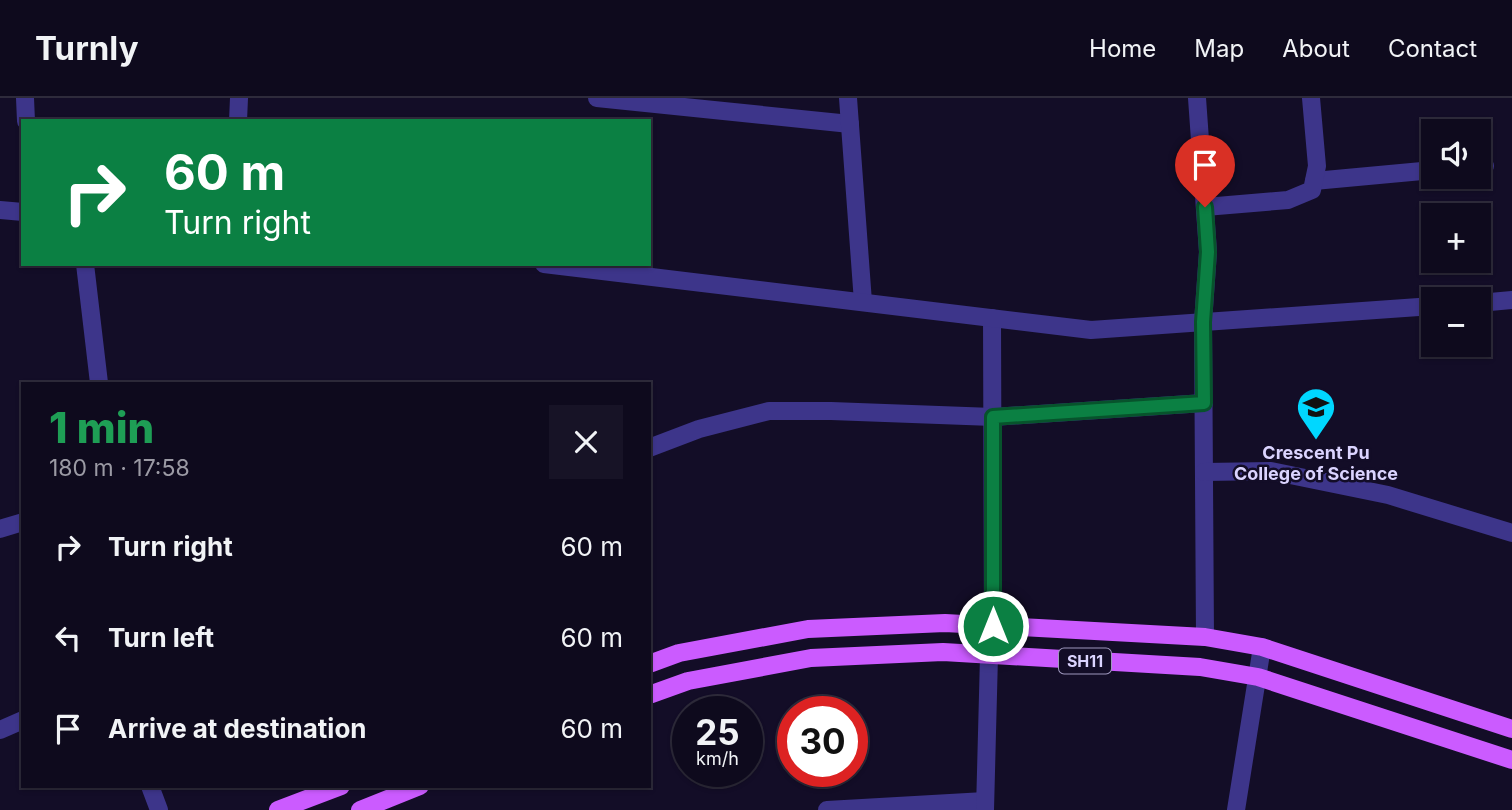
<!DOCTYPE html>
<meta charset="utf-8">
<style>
body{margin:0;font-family:Inter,sans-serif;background:#171326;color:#f1f3f6;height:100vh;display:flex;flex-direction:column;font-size:26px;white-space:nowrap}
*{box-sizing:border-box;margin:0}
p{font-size:23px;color:#9b9aa4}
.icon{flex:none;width:38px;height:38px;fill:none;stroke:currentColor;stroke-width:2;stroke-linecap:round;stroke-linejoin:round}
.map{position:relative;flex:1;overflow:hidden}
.drawer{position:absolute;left:21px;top:284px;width:630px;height:406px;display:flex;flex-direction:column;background:#0e0a1d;border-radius:0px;box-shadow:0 2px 5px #0004,0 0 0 2px #2e2b3b}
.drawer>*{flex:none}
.hud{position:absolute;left:21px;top:21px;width:630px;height:147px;border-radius:0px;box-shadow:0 2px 5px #0004,0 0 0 2px #2e2b3b;background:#0b8043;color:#fff;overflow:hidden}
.controls{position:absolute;left:1421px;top:21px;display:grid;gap:14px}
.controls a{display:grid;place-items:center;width:70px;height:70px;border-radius:0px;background:#0e0a1d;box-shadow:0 2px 5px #0004,0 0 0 2px #2e2b3b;font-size:35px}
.speed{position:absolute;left:672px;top:598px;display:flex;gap:14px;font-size:35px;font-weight:700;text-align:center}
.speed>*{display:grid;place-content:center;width:91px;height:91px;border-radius:50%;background:#0e0a1d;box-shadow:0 2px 5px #0004,0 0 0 2px #2e2b3b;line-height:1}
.speed small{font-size:18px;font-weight:400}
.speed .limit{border:10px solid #d22;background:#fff;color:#111}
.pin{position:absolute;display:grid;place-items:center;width:60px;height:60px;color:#fff;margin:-72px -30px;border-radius:50% 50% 50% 0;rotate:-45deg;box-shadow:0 0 7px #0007}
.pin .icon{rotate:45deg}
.me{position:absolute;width:77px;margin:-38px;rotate:0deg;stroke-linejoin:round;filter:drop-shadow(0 0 5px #0008)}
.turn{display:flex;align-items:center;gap:24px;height:147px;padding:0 28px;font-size:32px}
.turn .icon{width:91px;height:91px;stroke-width:2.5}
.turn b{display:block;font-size:49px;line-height:60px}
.round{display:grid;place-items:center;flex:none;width:74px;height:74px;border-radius:0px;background:#171326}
.overview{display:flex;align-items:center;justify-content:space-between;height:119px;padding:0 28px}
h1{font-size:42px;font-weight:800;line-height:52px;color:#1e9e55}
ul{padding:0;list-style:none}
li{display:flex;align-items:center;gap:21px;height:91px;padding:0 28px}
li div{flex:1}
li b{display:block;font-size:26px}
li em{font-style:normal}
header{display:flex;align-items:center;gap:42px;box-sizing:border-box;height:98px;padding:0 35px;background:#0e0a1d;border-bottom:2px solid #2e2b3b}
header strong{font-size:33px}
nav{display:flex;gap:38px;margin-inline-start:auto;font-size:24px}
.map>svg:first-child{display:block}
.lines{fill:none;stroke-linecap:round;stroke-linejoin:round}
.minor{stroke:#3d358a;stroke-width:18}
.tertiary{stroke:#3d358a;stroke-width:18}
.primary{stroke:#cb5bff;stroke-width:18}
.route-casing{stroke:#07532c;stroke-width:18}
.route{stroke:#0b8043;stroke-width:12}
.labels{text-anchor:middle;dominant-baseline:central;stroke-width:5;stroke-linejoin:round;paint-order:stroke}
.shield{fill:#130d27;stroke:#9f98be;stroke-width:2}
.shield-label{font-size:16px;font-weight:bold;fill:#dbd4ff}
.poi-label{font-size:18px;font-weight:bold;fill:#dbd4ff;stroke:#130d27}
</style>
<header>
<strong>Turnly</strong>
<nav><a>Home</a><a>Map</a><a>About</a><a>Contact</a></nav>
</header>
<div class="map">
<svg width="1512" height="712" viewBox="0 0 1512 712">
<rect width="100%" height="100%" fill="#130d27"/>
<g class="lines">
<!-- minor -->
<g class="minor">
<polyline points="25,0 26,23"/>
<polyline points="597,0 850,26"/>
<polyline points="848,0 863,204"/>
<polyline points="1197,0 1208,154 1203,224 1205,539"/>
<polyline points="238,23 239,0"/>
<polyline points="1479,68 1485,68"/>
<polyline points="1314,83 1433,72"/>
<polyline points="1205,109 1288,102 1312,92 1317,68 1311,0"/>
<polyline points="85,166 99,285"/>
<polyline points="992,220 993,528"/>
<polyline points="649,350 699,331 769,313 831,313 993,319 1204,305"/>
<polyline points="1204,374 1271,373 1388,397 1512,435"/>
<polyline points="0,431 23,424"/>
<polyline points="0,632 23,622"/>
<polyline points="150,688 159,712"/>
<polyline points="827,712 985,703"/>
<polyline points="985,712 989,558"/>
<polyline points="1236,712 1262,549"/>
</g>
<!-- tertiary -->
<g class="tertiary">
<polyline points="0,112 23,114"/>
<polyline points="544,166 1091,232 1433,208"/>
<polyline points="1479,205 1512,202"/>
</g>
<!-- primary -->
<g class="primary">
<polyline points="649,566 679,555 808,531 945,525 1205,539 1262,549 1512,631"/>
<polyline points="649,597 688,583 811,560 943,554 1200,569 1258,579 1512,662"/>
<polyline points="278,712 341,688"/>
<polyline points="360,712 420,688"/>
</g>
</g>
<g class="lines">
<!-- route casing -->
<g class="route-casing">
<polyline id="route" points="993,528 993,319 1204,305 1203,224 1208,154 1205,109"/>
</g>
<!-- route -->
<use href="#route" class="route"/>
</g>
<!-- icons -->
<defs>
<g id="university-pin" transform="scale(2.0125)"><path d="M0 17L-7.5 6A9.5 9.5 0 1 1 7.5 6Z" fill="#00d7ff" stroke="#130d27"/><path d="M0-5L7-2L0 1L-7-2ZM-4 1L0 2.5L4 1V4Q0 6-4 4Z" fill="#111"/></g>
</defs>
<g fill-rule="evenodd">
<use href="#university-pin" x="1316" y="309"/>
</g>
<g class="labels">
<!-- shield labels -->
<rect class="shield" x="1059" y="550.5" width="52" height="25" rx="5"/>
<g class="shield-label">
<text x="1085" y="563">SH11</text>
</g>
<!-- poi labels -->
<g class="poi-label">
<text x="1316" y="354">Crescent Pu<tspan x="1316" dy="21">College of Science</tspan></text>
</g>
</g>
</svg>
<div class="controls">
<a><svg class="icon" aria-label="sound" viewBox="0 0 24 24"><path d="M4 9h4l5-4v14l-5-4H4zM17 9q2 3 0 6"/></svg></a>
<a>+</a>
<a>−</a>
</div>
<div class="speed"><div>25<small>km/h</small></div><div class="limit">30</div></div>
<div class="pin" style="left:1205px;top:109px;background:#d93025"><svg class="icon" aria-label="arrive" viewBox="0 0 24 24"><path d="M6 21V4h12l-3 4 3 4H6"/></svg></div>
<svg class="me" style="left:993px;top:528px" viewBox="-20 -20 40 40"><circle r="17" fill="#0b8043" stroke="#fff" stroke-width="3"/><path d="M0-11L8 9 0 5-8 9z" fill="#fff"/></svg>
<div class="hud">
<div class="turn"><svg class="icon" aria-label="right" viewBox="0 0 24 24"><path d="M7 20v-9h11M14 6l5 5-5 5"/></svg><div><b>60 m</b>Turn right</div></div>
</div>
<section class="drawer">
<div class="overview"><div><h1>1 min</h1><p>180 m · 17:58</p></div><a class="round"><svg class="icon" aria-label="close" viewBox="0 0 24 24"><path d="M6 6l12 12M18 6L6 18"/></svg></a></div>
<ul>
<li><svg class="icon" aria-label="right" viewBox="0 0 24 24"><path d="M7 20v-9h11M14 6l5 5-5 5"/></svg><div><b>Turn right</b></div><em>60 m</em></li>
<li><svg class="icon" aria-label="left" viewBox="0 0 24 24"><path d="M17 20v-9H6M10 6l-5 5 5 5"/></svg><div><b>Turn left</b></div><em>60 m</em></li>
<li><svg class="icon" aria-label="arrive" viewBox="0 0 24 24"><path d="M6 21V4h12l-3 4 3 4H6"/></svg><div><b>Arrive at destination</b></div><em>60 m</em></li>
</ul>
</section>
</div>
